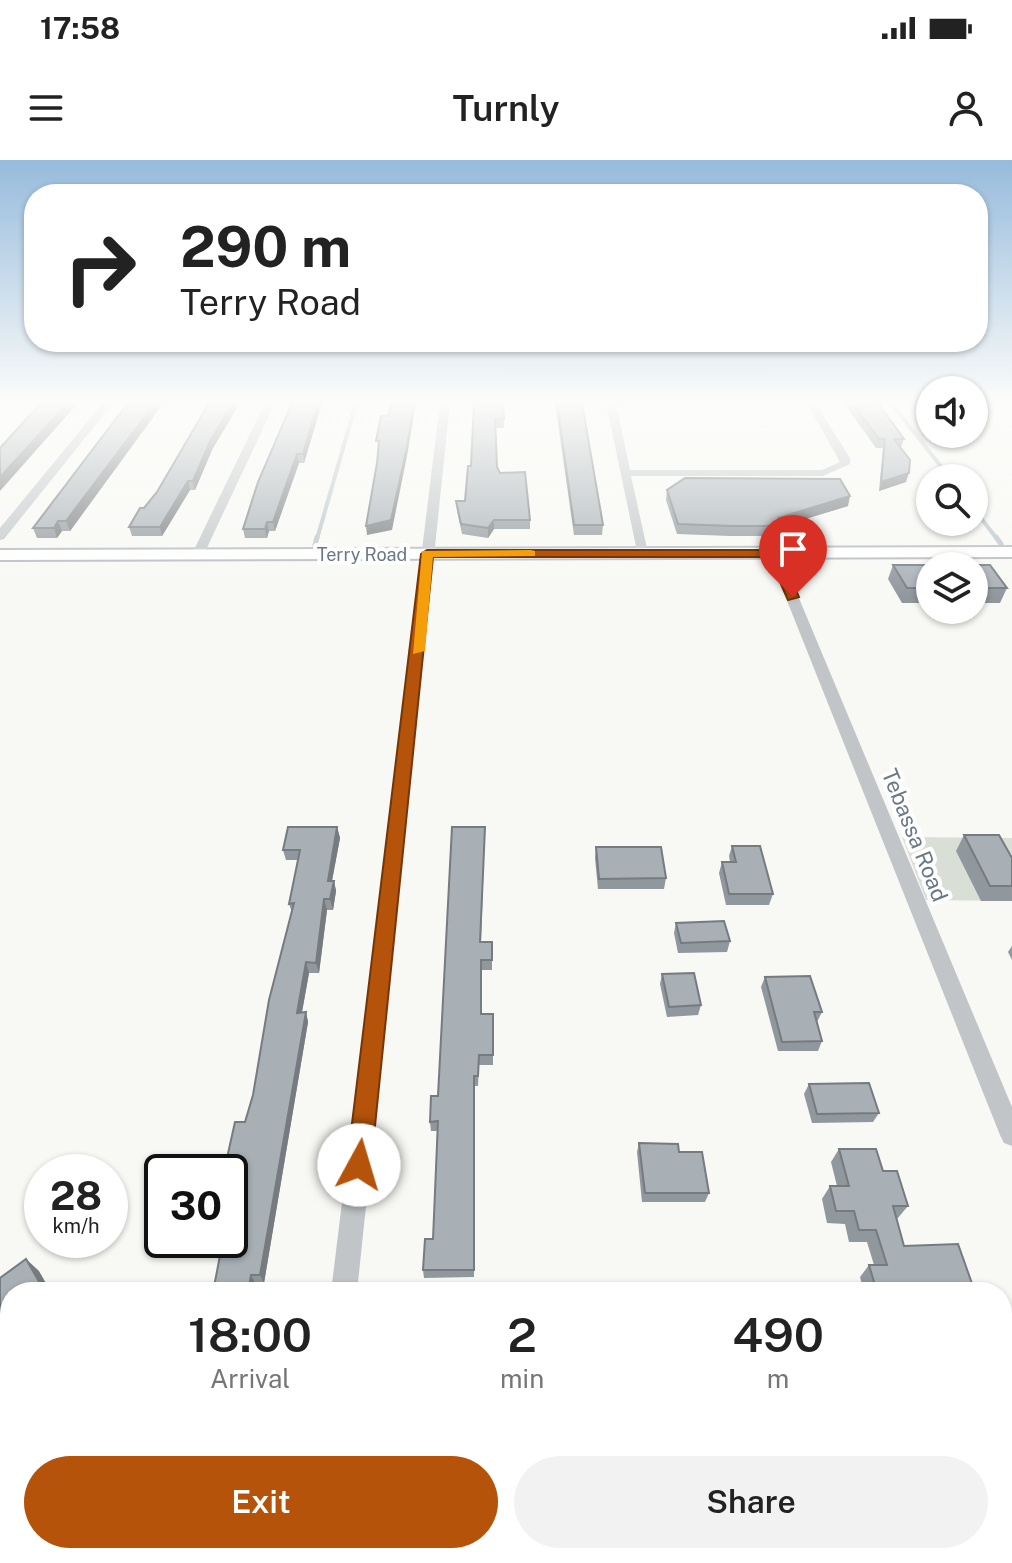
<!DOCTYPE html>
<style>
body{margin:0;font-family:"Public Sans",sans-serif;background:#f2f2f2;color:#222;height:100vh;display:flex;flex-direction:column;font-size:30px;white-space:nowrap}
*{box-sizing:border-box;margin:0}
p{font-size:26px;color:#767676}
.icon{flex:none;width:44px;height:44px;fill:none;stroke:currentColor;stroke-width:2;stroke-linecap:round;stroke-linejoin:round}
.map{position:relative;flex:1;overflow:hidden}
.drawer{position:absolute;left:0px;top:1122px;width:1012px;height:282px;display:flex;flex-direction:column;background:#fff;border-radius:32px 32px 0 0;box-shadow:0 2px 6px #0004}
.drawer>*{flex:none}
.top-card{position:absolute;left:24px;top:24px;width:964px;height:168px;border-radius:32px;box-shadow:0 2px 6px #0004;background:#fff;color:#222;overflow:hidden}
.tools{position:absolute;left:916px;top:216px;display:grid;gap:16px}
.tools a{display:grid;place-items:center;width:72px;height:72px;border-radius:50%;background:#fff;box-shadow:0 2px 6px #0004;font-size:40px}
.speed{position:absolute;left:24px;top:994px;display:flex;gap:16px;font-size:40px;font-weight:700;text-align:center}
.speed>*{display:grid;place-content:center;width:104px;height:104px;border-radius:50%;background:#fff;box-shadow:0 2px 6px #0004;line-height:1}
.speed small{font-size:20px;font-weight:400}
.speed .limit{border:4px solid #111;border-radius:12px;background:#fff;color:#111}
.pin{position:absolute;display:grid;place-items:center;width:68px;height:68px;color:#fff;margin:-82px -34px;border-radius:50% 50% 50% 0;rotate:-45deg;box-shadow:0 0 8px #0007}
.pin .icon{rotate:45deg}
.me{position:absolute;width:88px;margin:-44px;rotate:6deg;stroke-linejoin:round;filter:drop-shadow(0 0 6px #0008)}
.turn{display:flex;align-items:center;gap:28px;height:168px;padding:0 24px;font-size:36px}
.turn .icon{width:104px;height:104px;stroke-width:2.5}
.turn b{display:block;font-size:56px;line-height:68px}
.eta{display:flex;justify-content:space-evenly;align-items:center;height:136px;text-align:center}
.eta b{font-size:48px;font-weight:600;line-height:56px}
.button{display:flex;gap:16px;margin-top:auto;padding:16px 24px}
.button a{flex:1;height:92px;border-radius:48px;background:#b45309;color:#fff;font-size:32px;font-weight:600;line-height:92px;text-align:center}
.button a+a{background:#f2f2f2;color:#222}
.status{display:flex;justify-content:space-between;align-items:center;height:56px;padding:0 40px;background:#fff;direction:ltr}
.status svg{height:22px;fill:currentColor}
header{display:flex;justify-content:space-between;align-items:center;height:104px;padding:0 24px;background:#fff;font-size:36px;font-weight:600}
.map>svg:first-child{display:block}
.green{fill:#d9ded6}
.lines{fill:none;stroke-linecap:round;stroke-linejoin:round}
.stream-far1{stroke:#bbc5c9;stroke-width:4}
.stream{stroke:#bbc5c9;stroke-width:5}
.secondary-casing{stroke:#b3b9bd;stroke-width:4}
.street{fill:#c1c5c8;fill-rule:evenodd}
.secondary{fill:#fff;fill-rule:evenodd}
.wall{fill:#90979d}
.shaded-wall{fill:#767b7f}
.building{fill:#a8b0b6;stroke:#767b7f;stroke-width:2}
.route{fill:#b45309;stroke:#753606;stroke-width:2}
.slow{fill:#f59e0b}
.labels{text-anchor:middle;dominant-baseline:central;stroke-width:8;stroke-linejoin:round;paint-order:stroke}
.far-street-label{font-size:18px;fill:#687885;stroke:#fff}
.street-label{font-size:22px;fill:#687885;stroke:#fff}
</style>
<div class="status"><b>17:58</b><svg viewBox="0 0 49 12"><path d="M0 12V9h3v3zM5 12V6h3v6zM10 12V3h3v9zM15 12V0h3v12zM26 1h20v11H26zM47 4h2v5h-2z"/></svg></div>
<header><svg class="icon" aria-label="menu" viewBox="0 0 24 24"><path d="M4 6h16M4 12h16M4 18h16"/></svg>Turnly<svg class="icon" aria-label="person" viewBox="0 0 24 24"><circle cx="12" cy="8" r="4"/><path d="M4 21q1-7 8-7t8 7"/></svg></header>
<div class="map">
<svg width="1012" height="1403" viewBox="0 0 1012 1403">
<rect width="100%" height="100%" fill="#f8f8f5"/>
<!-- green -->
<polygon class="green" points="902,677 1012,678 1012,741 926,740"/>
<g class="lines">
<!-- stream-far1 -->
<g class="stream-far1">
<polyline points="891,243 950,318"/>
<polyline points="974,349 997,379"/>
<polyline points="317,379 356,243"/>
</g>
<!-- stream -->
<g class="stream">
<polyline points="996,377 1001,384"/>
<polyline points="315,385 317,377"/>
</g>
<!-- secondary casing -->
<g class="secondary-casing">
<polygon id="secondary" points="1012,387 1012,397 0,400 0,390"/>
</g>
<!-- street -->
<g class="street">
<polygon points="103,243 113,243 4,379 0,380 0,368"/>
<polygon points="265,243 275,243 204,394 194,397 192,394"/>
<polygon points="440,243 450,243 357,1132 331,1132"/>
<polygon points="606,243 616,243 630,310 822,310 840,302 807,243 815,243 850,298 850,304 823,316 631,316 648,393 638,396"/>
<polygon points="770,390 780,393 1012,947 1012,986 1004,983 1000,975 768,393"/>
<polygon points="298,1394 330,1394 329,1403 297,1403"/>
</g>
<!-- secondary -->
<use href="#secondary" class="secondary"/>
</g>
<!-- wall -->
<g class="wall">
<polygon points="322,243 304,303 299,303 275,371 269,371 267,378 245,378 243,369"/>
<polygon points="503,243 504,268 496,268 497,307 530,360 530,369 494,369 488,378 462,374 457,351 456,341 465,341 471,306"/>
<polygon points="555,243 582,243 603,365 602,375 574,375"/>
<polygon points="844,243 878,243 904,279 901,288 906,322 879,331 883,288 876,288"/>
<polygon points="155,255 70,371 62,371 57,378 37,378 33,368"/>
<polygon points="212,290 195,330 190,330 162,376 132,376 129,367 144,348"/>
<polygon points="667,330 848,346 779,367 777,376 730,376 677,374 666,340"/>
<polygon points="893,405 990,405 1007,428 1000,443 974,443 974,406 930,406 930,443 902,443 888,419"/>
<polygon points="337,667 340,678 332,721 334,721 336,731 333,750 327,750 319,813 309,813 302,852 306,852 308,862 264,1123 255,1123 213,1132 236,1016 230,1016 230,1012 228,1012 225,1007 245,962 253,935 292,752 289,744 298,700 286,700 283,690"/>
<polygon points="485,667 481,782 492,782 492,810 481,810 481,854 493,854 493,905 479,905 478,926 475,926 474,1117 424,1118 423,1110 433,1079 437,971 431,971 430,962 438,936"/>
<polygon points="964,675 1012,698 1012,741 981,741 956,691"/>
<polygon points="732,686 773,734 769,745 726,745 719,713 722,702 730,702 729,696"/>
<polygon points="596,687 666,718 664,729 598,729 595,698"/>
<polygon points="676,763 730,781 727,792 678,793 674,773"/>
<polygon points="1012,786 1012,800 1008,792"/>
<polygon points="662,814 701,845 698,855 667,857 660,824"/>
<polygon points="765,817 822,852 817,862 822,881 818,891 778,891 761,827"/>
<polygon points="809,924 879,953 873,962 812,963 804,934"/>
<polygon points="639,983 679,992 709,1033 705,1042 642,1042 637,992"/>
<polygon points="839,989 883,1011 908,1046 897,1059 904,1086 975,1132 864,1132 860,1117 869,1105 874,1105 867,1082 849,1082 845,1064 827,1063 822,1039 830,1026 837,1026 831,1002"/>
<polygon points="1002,1236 1012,1236 1012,1359 1002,1329"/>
<polygon points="878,1394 961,1394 963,1403 881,1403"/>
</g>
<!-- shaded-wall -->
<g class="shaded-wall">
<polygon points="68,243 78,243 0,331 0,317"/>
<polygon points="155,243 163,243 70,371 66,361"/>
<polygon points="233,243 240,243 212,290 195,330 193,321 210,281"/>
<polygon points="318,243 322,243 304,303 303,294"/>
<polygon points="414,243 416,243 407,296 392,370 367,375 366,366"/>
<polygon points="297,294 299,303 275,371 273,362"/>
<polygon points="909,313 906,322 879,331 881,322"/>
<polygon points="188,321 190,330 162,376 160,367"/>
<polygon points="850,336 848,346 779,367 778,358"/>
<polygon points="494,360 494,369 488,378 488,368"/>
<polygon points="58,361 62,371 57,378 54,368"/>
<polygon points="267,362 269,371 267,378 265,369"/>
<polygon points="337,667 340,678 330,731 328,721"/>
<polygon points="334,721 336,731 333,750 330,739"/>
<polygon points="324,739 327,750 319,813 316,803"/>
<polygon points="306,802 309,813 300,863 297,853"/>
<polygon points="306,852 308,862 264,1123 260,1115"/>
<polygon points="26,1099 39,1111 51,1132 45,1132"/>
<polygon points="251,1115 255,1123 254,1132 248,1132"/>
<polygon points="10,1178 10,1199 0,1207 0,1186"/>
<polygon points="0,1224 10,1243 10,1255 0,1264"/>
</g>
<!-- building -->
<g class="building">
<polygon points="41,243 68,243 0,317 0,288"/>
<polygon points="128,243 155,243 66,361 58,361 54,368 33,368"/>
<polygon points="209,243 233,243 210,281 193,321 188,321 160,367 129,367 140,348 144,348 157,332"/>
<polygon points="292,243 318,243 303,294 297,294 273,362 267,362 265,369 243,369 258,322"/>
<polygon points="391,243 414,243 407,287 391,360 366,366 377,303 379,281 376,281 381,256 388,256"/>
<polygon points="474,243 503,243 504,259 495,259 497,307 500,313 525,312 530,360 494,360 488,368 461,364 456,341 465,341 468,306 471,306"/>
<polygon points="557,243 582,243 603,365 574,365"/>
<polygon points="852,243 878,243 904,279 894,279 910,300 909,313 881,322 885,279 879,279"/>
<polygon points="685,318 840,319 850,336 778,358 779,366 732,366 678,364 667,330"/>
<polygon points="893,405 990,405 1007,428 974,428 974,406 930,406 930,428 907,428"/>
<polygon points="288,667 337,667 328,721 334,721 330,739 324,739 316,803 306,802 297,853 306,852 260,1115 251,1115 248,1132 213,1132 223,1080 230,1080 230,1044 237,1007 225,1007 235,962 245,962 253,935 269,840 294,743 289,744 300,690 283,690"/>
<polygon points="452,667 485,667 480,782 492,782 492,800 481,800 481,854 493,854 493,895 479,895 478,916 474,916 474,1110 423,1110 425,1079 433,1079 438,961 430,962 431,936 438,936"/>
<polygon points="964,675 999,675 1012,698 1012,726 990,726"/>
<polygon points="732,686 760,686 773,734 729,734 722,702 736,702"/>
<polygon points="596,687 661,687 666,718 599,719"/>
<polygon points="724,761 730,781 681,783 676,763"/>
<polygon points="694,813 701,845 669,847 662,814"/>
<polygon points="810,816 822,852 814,852 822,881 782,882 765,817"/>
<polygon points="869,923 879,953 817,954 809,924"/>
<polygon points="639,983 678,984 679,992 702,992 709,1033 645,1033"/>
<polygon points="839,989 876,989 883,1011 897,1011 908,1046 893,1046 904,1086 958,1084 975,1132 877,1132 869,1105 887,1105 876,1070 859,1070 854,1051 836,1051 830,1026 849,1026"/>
<polygon points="26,1099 45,1132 10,1132 10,1178 0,1186 0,1118"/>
<polygon points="1002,1236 1012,1236 1012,1305 1002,1276"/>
<polygon points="892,1394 961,1394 963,1403 894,1403"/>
</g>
<!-- sky -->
<linearGradient id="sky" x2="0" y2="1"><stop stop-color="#96bbdc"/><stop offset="0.55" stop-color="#fcfcfa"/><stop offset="1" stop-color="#fcfcfa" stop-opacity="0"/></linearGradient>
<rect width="1012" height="439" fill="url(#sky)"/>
<!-- route -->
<polygon class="route" points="427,390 774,390 780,393 799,437 788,440 769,397 433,397 371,1005 367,1013 359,1017 351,1013 347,1005 421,394"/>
<!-- slow -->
<polygon class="slow" points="531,390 535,391 535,396 433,397 425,491 413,494 422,391"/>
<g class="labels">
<!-- far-street labels -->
<g class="far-street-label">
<text x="362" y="394">Terry Road</text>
</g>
<!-- street labels -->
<g class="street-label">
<text transform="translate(915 675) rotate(68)">Tebassa Road</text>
</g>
</g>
</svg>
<div class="tools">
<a><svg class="icon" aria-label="sound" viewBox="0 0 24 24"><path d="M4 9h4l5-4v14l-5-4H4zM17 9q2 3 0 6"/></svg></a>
<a><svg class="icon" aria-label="search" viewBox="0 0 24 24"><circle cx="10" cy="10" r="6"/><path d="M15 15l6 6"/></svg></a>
<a><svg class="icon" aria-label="layers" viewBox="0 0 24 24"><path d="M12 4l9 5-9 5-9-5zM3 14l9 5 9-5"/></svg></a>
</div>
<div class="speed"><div>28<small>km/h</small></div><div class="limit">30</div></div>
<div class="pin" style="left:793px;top:437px;background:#d93025"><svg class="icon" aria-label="arrive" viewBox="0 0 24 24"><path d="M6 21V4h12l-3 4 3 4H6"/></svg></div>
<svg class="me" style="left:359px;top:1005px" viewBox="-20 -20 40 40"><circle r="19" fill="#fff"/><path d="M0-13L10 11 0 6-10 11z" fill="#b45309"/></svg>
<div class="top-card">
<div class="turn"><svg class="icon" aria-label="right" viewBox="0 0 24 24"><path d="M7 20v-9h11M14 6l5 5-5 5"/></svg><div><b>290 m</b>Terry Road</div></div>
</div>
<section class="drawer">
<div class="eta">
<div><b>18:00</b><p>Arrival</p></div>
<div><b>2</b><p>min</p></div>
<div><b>490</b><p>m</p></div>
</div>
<div class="button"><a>Exit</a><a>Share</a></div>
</section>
</div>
